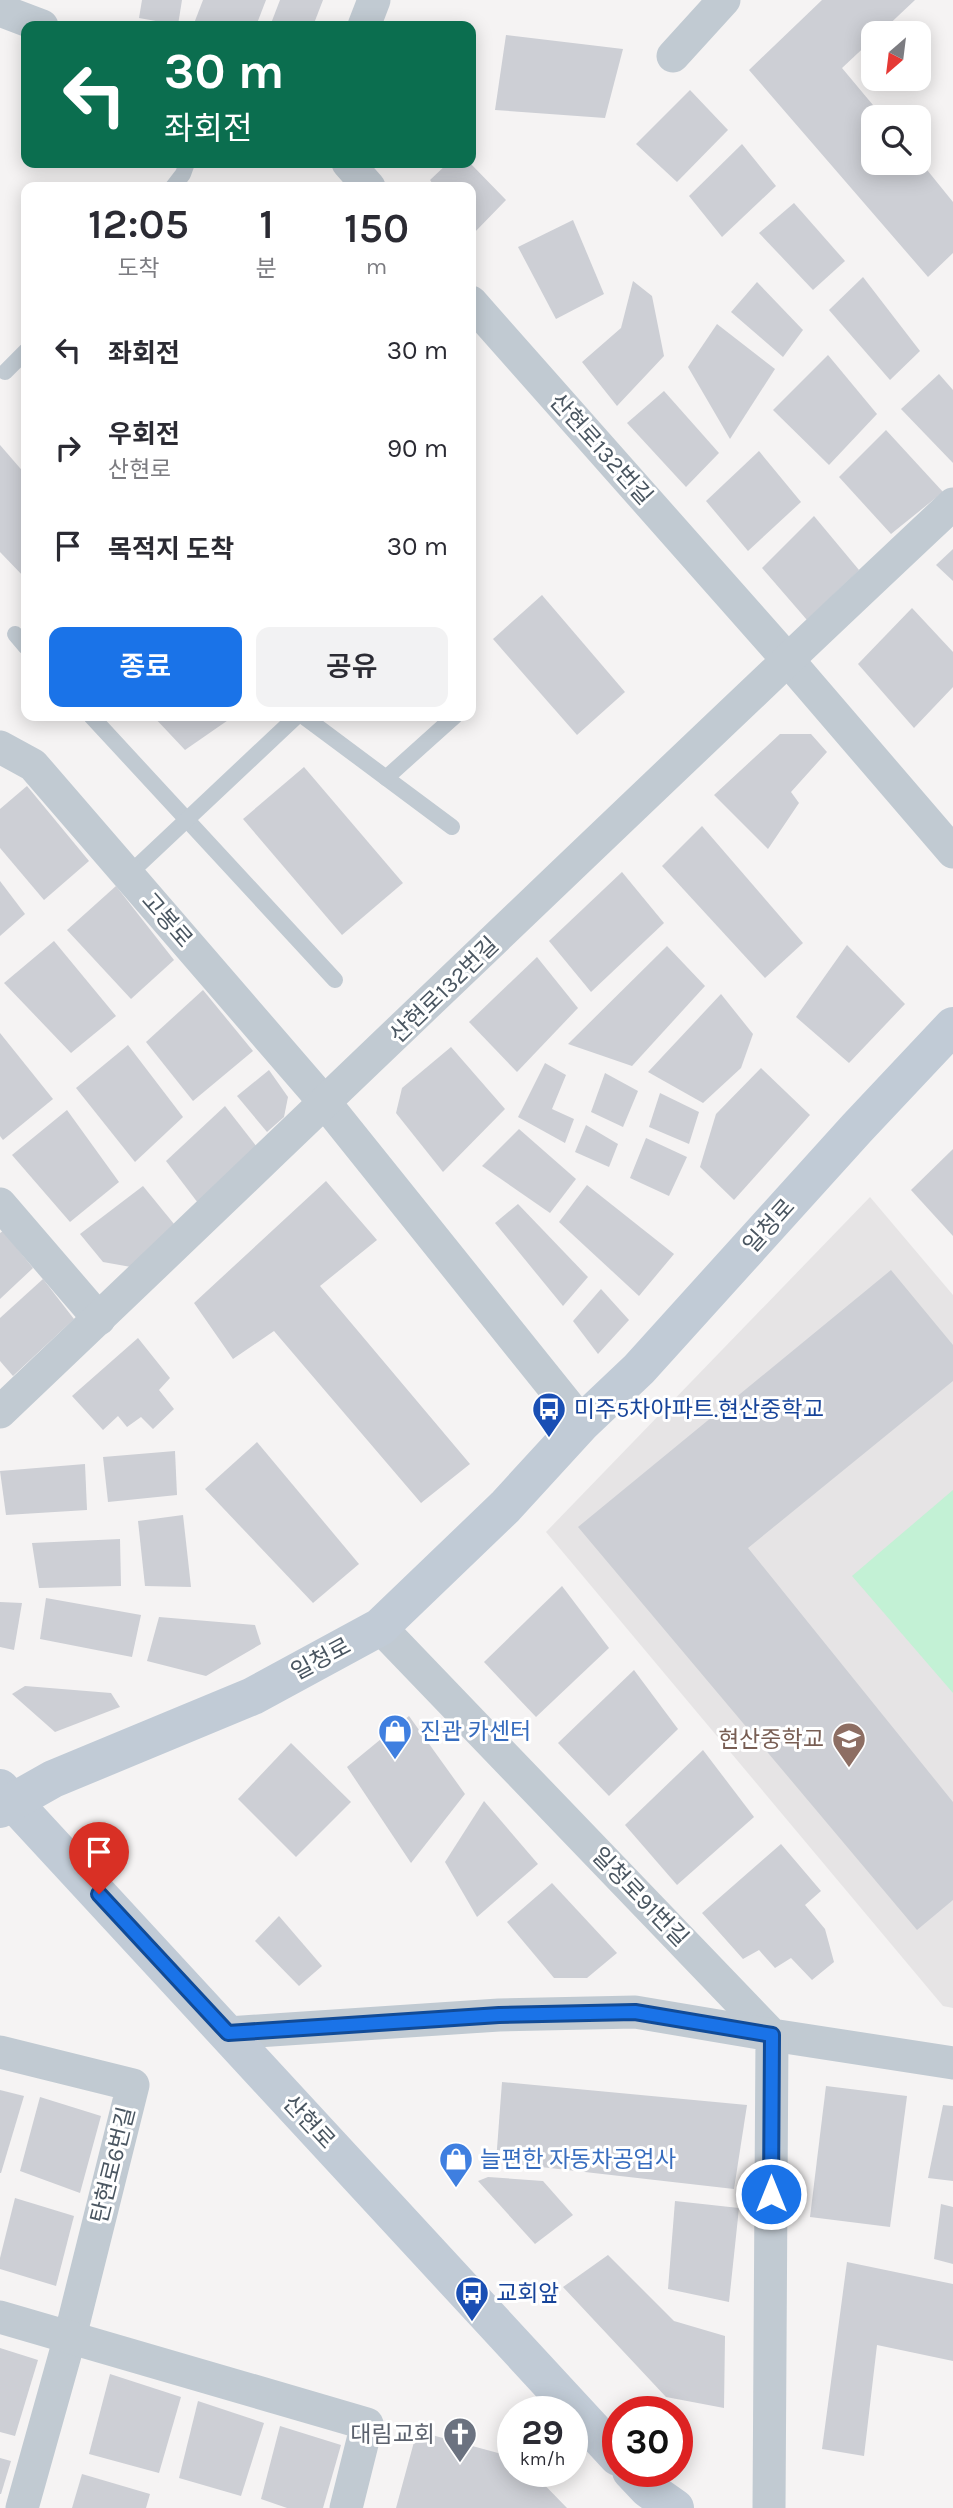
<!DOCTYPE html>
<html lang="ko">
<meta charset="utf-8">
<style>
body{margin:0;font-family:Karla,"Noto Sans KR",sans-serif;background:#f2f2f3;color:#2b2b33;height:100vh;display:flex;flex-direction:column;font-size:26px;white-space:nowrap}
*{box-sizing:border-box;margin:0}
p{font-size:23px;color:#7c7c81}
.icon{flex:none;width:38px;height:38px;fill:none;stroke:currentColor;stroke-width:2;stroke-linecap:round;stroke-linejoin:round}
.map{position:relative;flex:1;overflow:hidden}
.sheet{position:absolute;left:21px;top:182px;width:455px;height:539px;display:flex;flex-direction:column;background:#fff;border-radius:14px;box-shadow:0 4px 18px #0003}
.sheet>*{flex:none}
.hud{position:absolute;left:21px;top:21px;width:455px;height:147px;border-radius:14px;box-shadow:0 4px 18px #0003;background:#0b6e4f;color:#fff;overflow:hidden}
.needle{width:46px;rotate:208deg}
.tools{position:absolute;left:861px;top:21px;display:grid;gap:14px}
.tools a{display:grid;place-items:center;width:70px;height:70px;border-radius:14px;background:#fff;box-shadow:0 4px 18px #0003;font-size:35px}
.speed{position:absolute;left:497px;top:2396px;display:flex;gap:14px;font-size:35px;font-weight:700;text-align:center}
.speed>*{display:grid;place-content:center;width:91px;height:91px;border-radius:50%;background:#fff;box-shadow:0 4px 18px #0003;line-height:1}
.speed small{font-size:18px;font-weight:400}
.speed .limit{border:10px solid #d22;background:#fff;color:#111}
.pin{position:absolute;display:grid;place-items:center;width:60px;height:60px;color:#fff;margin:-72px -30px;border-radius:50% 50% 50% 0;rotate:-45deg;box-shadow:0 0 7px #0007}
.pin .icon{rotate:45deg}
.me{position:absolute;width:77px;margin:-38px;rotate:0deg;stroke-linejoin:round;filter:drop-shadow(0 0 5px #0008)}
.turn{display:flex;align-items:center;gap:24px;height:147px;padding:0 28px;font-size:32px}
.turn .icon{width:91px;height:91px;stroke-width:2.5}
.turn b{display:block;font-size:49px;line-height:60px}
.eta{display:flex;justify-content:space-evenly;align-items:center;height:119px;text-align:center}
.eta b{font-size:42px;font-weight:600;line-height:49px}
.action{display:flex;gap:14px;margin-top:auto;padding:14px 28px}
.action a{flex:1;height:80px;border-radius:14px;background:#1a73e8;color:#fff;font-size:28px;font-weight:600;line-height:80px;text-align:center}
.action a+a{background:#f2f2f3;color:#2b2b33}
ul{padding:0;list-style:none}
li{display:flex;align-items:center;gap:21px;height:98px;padding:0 28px}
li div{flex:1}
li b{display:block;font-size:26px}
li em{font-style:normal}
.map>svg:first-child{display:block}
.education{fill:#e6e4e5}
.green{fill:#c3f1d5}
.building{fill:#cdcfd5}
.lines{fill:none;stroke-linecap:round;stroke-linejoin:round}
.lane{stroke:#c1cad2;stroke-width:16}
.street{stroke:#c1cad2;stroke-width:33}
.secondary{stroke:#c1cbd6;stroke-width:38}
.route-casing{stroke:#114b97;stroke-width:18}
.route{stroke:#1a73e8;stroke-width:12}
.labels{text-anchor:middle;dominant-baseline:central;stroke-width:6;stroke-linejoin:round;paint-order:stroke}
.street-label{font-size:23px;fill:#4a5661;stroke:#fff}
.transit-label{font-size:23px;fill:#164399;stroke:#fff;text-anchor:start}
.shop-label{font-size:23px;fill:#366cbe;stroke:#fff;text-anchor:start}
.education-label{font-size:23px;fill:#785e54;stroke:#fff;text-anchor:end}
.worship-label{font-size:23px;fill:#5b616d;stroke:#fff;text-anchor:end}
</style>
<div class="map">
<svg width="953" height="2508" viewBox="0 0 953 2508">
<rect width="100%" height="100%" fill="#f5f3f3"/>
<!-- education -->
<polygon class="education" points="870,1197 953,1295 953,2008 943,2006 546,1532"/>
<!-- green -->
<polygon class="green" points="953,1490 953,1693 852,1576"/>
<!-- building -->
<g class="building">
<polygon points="142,0 182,0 178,25 139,18"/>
<polygon points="203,0 266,0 256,26 193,26"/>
<polygon points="280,0 323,0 313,26 270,26"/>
<polygon points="822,0 915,0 880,33 873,33 873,39 842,68 883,117 873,117 873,163 919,163 919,160 953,202 953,253 928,277 749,70"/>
<polygon points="506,35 623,49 605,118 495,110"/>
<polygon points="690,90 728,130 677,182 636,144"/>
<polygon points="742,144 776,186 722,237 689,196"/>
<polygon points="448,163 470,163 506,200 473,234 471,232 471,187 435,187 430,180"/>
<polygon points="794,203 845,261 813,290 759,233"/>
<polygon points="573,220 604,294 556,319 518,247"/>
<polygon points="863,277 920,351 890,380 829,310"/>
<polygon points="633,281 652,296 664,356 617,406 582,362 621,328"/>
<polygon points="757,282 803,330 783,357 731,312"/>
<polygon points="717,324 775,369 730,439 688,367"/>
<polygon points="828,355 877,414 829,465 773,410"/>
<polygon points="939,374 953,390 953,463 901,409"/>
<polygon points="664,391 719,453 686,487 627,423"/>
<polygon points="886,430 943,492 891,534 839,477"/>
<polygon points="0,445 26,475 26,579 0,552"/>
<polygon points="759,451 801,502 748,551 706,501"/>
<polygon points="814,516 859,570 807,620 762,568"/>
<polygon points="953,549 953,581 936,565"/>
<polygon points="542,595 625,692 577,735 493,639"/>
<polygon points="912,608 953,652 953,687 914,728 858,664"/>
<polygon points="153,716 234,716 185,750"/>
<polygon points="780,734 811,734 827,752 791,792 799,803 768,849 714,795"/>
<polygon points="304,767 403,883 342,935 243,819"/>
<polygon points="27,786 89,861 44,900 0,848 0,809"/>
<polygon points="702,826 803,943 765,978 662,866"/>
<polygon points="622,872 664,923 591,992 549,941"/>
<polygon points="0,881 25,914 0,936"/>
<polygon points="116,886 174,960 131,999 67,930"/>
<polygon points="54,941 116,1016 71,1053 4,983"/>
<polygon points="847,945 905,1004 849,1063 796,1017"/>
<polygon points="667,946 705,986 632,1066 568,1044"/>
<polygon points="537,957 578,1008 517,1072 469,1022"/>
<polygon points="203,990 253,1051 193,1101 146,1042"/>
<polygon points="721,994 753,1034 741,1068 703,1103 648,1072"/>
<polygon points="0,1033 53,1099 3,1140 0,1136"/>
<polygon points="128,1045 183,1117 135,1162 76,1088"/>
<polygon points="451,1047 505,1109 443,1172 396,1113 402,1088"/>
<polygon points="545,1063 566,1075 552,1109 574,1119 565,1143 518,1117"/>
<polygon points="761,1068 810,1115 734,1200 700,1167 716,1114"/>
<polygon points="269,1070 288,1097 284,1117 267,1132 237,1096"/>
<polygon points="605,1073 638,1091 623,1127 591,1112"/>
<polygon points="660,1093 699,1112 689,1144 649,1127"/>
<polygon points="225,1106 257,1147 198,1203 166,1161"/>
<polygon points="67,1110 119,1182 70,1222 12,1155"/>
<polygon points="586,1125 618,1144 609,1167 575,1152"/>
<polygon points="519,1129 576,1179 550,1213 482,1166"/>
<polygon points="646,1138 687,1157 669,1196 630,1178"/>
<polygon points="953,1149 953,1236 911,1190"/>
<polygon points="326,1181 377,1240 320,1286 470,1464 421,1503 274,1331 233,1359 194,1303"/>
<polygon points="587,1185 674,1254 639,1296 559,1222"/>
<polygon points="143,1186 174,1224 131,1267 103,1262 80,1234"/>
<polygon points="518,1204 588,1277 563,1306 495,1223"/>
<polygon points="3,1231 33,1268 0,1299 0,1233"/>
<polygon points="891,1270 953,1345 953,1381 748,1548 953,1802 953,1900 917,1930 578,1527"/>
<polygon points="43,1279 74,1319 13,1376 0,1361 0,1318"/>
<polygon points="601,1289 629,1320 598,1354 573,1321"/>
<polygon points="138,1338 170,1378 159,1390 174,1409 153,1429 141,1417 127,1427 118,1416 103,1430 72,1396"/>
<polygon points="257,1442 359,1564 313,1603 205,1489"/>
<polygon points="175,1451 177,1495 108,1502 103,1457"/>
<polygon points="85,1464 87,1510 6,1515 0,1471"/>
<polygon points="183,1515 191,1587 145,1586 138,1521"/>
<polygon points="120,1539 121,1586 39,1588 32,1543"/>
<polygon points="562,1586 609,1648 536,1717 484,1662"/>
<polygon points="46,1598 141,1615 132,1657 40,1639"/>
<polygon points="0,1602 22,1603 14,1650 0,1647"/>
<polygon points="159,1617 255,1625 261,1644 206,1676 147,1661"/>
<polygon points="634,1670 678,1729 609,1796 558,1743"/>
<polygon points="25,1686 111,1693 120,1707 55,1732 12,1694"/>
<polygon points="409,1716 465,1794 411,1863 347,1767"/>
<polygon points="291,1743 351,1802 296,1857 238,1799"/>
<polygon points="703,1750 754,1817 677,1885 625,1825"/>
<polygon points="484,1801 538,1864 477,1917 445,1862"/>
<polygon points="781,1844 821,1891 805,1905 825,1929 834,1962 812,1980 791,1958 775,1968 759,1950 743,1959 702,1913"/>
<polygon points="552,1883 617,1953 587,1978 554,1978 507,1922"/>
<polygon points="279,1916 322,1966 299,1986 255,1941"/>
<polygon points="502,2082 747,2105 734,2189 496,2162"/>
<polygon points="826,2086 907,2096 890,2227 810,2217"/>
<polygon points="0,2090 24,2096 1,2173 0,2173"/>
<polygon points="40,2097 101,2116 80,2193 20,2171"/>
<polygon points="943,2105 953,2106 953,2181 928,2178"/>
<polygon points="488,2177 543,2181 573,2215 535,2244 478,2181"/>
<polygon points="15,2198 74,2216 56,2286 0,2269 0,2258"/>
<polygon points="675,2201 739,2208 729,2302 668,2289"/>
<polygon points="941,2204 953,2207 953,2264 934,2259"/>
<polygon points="608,2255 674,2321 725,2336 724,2408 666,2397 563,2287"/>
<polygon points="847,2262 953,2284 953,2361 877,2345 864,2456 822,2449"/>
<polygon points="0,2348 38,2360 15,2436 0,2432"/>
<polygon points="110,2374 181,2397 159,2473 89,2454"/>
<polygon points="198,2401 264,2423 241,2496 179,2478"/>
<polygon points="280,2426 341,2445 323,2508 287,2508 261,2499"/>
<polygon points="417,2431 513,2457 513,2471 531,2471 567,2508 396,2508"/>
<polygon points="0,2458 11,2461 1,2494 0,2494"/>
<polygon points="82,2474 150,2494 146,2508 72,2508"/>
</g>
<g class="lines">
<!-- lane -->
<g class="lane">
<polyline points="173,187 183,174 187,163"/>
<polyline points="5,372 26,351"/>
<polyline points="15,634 26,647"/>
<polyline points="91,716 335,980"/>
<polyline points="303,716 452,827"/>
<polyline points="386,778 455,716"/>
<polyline points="128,875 297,716"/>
</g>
<!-- street -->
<g class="street">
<polyline points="0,10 42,26"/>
<polyline points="364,26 374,0"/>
<polyline points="673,56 724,0"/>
<polyline points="348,163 369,187"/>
<polyline points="471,302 787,659 953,852"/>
<polyline points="0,747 33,765 326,1104 582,1423"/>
<polyline points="0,1204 99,1319"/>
<path d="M0 1412C318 1110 633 804 953 504"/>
<polyline points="380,1627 772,2035 953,2063"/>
<polyline points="228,2033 499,2015 635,2012 772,2035 769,2508"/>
<polyline points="0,2052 133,2085 70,2337 22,2508"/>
<polyline points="0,2317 367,2424 346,2508"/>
</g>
<!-- secondary -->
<g class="secondary">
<polyline points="0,1788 618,2457"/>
<polyline points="0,1809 53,1779 253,1696 380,1627 505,1507 582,1423 639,1369 857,1128 953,1026"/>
<polyline points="631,2471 648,2489 675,2508"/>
</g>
</g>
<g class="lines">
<!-- route casing -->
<g class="route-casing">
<polyline id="route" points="99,1894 228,2033 499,2015 635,2012 772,2035 771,2194"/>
</g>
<!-- route -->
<use href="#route" class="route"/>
</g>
<!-- icons -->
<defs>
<g id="bus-pin" transform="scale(1.75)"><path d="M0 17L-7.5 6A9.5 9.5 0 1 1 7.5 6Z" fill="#1a4fb4" stroke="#fff"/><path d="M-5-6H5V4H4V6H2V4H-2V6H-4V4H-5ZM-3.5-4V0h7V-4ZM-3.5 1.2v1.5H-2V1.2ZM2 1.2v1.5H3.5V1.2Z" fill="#fff"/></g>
<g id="shop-pin" transform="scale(1.75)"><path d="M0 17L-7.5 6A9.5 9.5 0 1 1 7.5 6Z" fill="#3f7fe0" stroke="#fff"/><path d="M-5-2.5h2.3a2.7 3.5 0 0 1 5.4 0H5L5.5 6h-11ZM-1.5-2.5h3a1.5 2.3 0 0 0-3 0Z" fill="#fff"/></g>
<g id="school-pin" transform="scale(1.75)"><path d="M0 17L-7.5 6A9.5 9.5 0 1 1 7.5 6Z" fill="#8d6e63" stroke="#fff"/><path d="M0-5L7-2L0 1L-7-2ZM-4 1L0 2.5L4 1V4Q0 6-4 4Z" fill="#fff"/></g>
<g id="church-pin" transform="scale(1.75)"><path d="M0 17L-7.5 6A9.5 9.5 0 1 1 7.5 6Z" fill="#6b7280" stroke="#fff"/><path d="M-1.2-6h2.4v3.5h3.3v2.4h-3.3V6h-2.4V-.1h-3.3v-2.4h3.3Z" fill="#fff"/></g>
</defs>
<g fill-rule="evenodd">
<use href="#bus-pin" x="549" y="1409"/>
<use href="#shop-pin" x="395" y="1731"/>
<use href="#school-pin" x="849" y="1739"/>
<use href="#shop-pin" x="456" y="2159"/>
<use href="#bus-pin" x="472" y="2293"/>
<use href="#church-pin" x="460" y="2434"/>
</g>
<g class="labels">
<!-- street labels -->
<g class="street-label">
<text transform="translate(601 449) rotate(48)">산현로132번길</text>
<text transform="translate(167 920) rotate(49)">고봉로</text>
<text transform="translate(444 990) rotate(-44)">산현로132번길</text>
<text transform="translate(769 1226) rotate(-48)">일청로</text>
<text transform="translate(321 1659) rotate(-28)">일청로</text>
<text transform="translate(640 1897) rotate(46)">일청로91번길</text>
<text transform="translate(309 2122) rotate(47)">산현로</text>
<text transform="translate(113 2165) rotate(-76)">탄현로6번길</text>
</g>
<!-- transit labels -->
<g class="transit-label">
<text x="574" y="1409">미주5차아파트.현산중학교</text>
<text x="496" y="2293">교회앞</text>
</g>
<!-- shop labels -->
<g class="shop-label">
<text x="420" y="1731">진관 카센터</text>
<text x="480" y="2159">늘편한 자동차공업사</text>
</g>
<!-- education labels -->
<g class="education-label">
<text x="824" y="1739">현산중학교</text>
</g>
<!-- worship labels -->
<g class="worship-label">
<text x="435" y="2434">대림교회</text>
</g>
</g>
</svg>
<div class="tools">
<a><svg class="needle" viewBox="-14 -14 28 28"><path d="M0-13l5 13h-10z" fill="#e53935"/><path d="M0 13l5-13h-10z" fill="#7c7c81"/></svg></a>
<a><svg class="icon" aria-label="search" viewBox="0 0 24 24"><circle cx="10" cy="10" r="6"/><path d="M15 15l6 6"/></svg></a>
</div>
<div class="speed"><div>29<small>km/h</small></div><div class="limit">30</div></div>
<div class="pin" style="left:99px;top:1894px;background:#d93025"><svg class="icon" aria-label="arrive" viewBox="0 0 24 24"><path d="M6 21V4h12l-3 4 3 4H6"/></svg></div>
<svg class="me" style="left:771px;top:2194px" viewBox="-20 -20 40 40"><circle r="17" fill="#1a73e8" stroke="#fff" stroke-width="3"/><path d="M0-11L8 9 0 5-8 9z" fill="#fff"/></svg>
<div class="hud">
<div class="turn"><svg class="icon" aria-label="left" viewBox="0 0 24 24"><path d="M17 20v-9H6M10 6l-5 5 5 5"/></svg><div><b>30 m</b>좌회전</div></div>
</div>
<section class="sheet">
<div class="eta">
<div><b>12:05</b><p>도착</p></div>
<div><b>1</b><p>분</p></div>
<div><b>150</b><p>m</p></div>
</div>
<ul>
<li><svg class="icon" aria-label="left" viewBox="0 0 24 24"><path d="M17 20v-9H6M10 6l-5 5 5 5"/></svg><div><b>좌회전</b></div><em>30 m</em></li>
<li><svg class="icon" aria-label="right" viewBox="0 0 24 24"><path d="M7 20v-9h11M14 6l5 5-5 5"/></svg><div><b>우회전</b><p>산현로</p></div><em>90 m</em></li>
<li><svg class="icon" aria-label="arrive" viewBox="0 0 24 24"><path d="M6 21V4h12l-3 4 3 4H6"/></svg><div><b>목적지 도착</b></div><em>30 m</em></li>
</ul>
<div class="action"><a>종료</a><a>공유</a></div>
</section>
</div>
